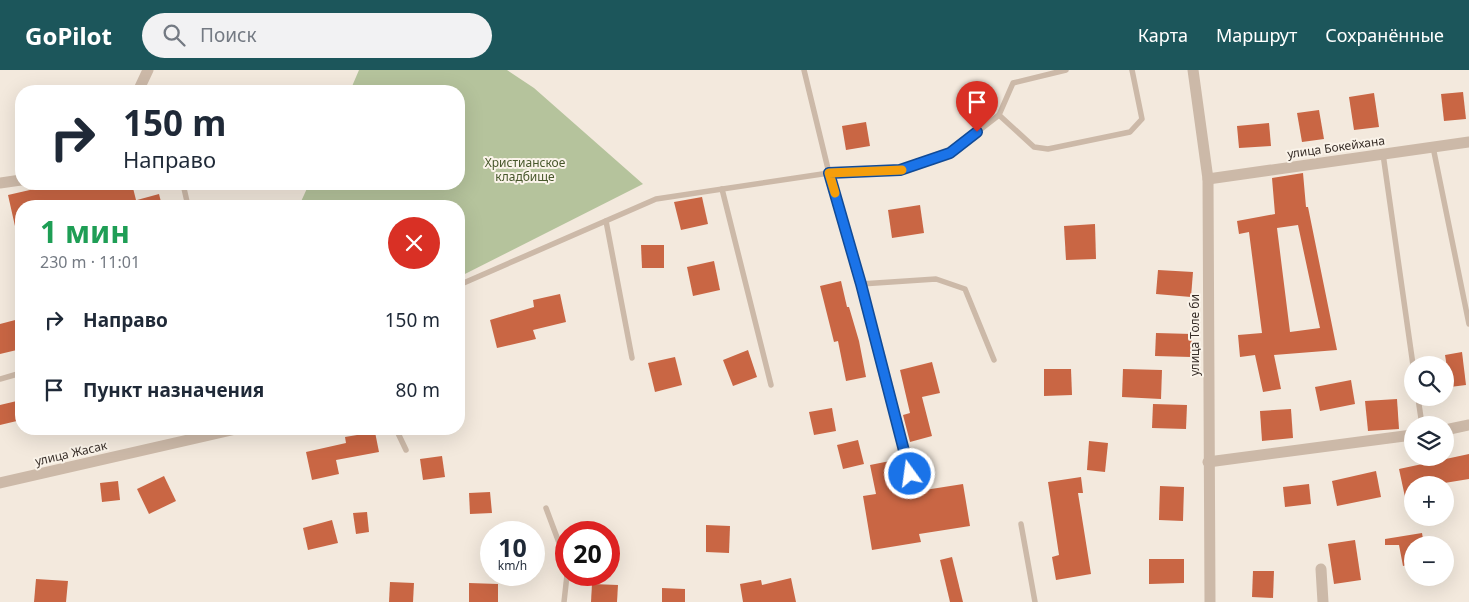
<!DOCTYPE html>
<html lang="ru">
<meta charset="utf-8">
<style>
body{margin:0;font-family:"Noto Sans",sans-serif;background:#f2f2f3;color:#1f2937;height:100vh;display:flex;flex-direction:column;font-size:19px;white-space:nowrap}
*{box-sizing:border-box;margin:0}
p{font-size:16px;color:#747a83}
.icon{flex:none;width:28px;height:28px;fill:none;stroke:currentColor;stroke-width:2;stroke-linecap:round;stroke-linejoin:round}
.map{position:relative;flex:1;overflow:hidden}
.details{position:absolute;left:15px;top:130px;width:450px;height:235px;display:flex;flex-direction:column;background:#fff;border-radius:20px;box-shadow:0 5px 20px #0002}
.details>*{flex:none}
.guide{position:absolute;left:15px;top:15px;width:450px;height:105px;border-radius:20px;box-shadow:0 5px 20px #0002;background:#fff;color:#1f2937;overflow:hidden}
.fabs{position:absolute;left:1404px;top:286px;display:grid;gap:10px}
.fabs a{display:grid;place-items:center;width:50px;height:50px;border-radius:50%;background:#fff;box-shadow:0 5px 20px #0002;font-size:25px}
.speed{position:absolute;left:480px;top:451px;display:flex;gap:10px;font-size:25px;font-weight:700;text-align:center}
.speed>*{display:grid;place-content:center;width:65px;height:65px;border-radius:50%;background:#fff;box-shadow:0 5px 20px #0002;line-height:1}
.speed small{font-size:12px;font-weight:400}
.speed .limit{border:8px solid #d22;background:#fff;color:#111}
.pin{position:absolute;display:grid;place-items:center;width:42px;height:42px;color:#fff;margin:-51px -21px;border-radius:50% 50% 50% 0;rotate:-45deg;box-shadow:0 0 5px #0007}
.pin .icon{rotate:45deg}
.me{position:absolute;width:55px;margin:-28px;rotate:346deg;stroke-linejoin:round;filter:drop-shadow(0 0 4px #0008)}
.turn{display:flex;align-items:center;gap:18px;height:105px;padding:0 25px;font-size:22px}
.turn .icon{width:65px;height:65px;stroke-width:2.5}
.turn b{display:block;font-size:35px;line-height:42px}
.round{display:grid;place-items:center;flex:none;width:52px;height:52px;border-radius:26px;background:#f2f2f3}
.head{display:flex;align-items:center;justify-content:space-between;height:85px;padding:0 25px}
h1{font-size:30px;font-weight:700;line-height:38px;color:#1e9e55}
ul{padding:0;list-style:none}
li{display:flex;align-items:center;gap:15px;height:70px;padding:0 25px}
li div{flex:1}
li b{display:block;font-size:19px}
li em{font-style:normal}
header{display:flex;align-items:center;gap:30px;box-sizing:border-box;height:70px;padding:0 25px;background:#1c565b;color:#fff}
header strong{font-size:24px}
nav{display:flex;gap:28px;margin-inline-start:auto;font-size:18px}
.search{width:350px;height:45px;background:#f2f2f3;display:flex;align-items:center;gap:12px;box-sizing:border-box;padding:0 18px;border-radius:28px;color:#747a83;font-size:19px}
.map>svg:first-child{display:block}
.green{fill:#b5c39c}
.building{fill:#c96644;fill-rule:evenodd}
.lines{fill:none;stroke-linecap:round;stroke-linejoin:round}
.service{stroke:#ccb9a8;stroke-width:5.5}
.minor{stroke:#ccb9a8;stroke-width:11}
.route-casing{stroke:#114b97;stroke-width:12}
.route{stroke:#1a73e8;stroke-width:9}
.slow{stroke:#f59e0b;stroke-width:9}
.labels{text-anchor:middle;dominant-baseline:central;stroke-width:4;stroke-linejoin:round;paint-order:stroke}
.street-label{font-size:12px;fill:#382e28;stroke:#faf3e9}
.park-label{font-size:12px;fill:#47572b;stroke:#faf3e9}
</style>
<header>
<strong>GoPilot</strong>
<div class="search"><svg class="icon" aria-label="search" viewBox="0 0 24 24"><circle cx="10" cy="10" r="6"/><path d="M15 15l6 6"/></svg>Поиск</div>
<nav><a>Карта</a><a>Маршрут</a><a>Сохранённые</a></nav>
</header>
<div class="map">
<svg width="1469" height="532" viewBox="0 0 1469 532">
<rect width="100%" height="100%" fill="#f3e9dd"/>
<!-- green -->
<polygon class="green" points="359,0 507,0 534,18 643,114 459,207 459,136 299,136 309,114 459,114 459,21 350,21"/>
<!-- building -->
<g class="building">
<polygon points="1463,22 1466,49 1444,51 1441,24"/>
<polygon points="1374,23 1379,57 1354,60 1349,27"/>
<polygon points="1319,40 1324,69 1302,72 1297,43"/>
<polygon points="866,52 870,76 846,80 842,56"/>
<polygon points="1269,53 1271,76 1239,78 1237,56"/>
<path d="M1303 103 1306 137H1308L1337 280 1274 285 1281 319 1263 322 1255 285 1240 287 1238 265 1262 263 1249 162 1239 164 1237 151 1275 144 1272 108ZM1298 155 1320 258 1290 262 1277 158Z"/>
<polygon points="56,114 132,114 136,130 108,136 97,136 96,134 85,136 21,136 21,165 17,165 8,125"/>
<polygon points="159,124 162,136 126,136 126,133"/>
<polygon points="702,127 708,154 681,160 674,132"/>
<polygon points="920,135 924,163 892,168 888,140"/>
<polygon points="1095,154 1096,189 1066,190 1064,156"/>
<polygon points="641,175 664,175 664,198 642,198"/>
<polygon points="714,191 720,220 693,226 687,197"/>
<polygon points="1158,200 1193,202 1191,227 1156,224"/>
<polygon points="841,211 847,237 849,237 859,271 866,307 846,311 838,271 834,272 820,216"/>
<polygon points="560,224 566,252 533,260 536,269 497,278 490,250 534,237 533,230"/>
<polygon points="19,249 21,260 21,279 0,284 0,254"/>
<polygon points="1156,263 1192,264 1191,287 1155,286"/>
<polygon points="748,280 757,307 733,316 723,290"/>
<polygon points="1462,282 1466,315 1450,317 1445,285"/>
<polygon points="675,287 682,315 655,322 648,293"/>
<polygon points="932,292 940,323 922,327 932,366 910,372 903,345 910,343 900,300"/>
<polygon points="1044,299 1071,299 1072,325 1044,326"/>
<polygon points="1123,299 1162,300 1161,329 1122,327"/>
<polygon points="1351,310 1355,334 1320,341 1315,317"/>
<polygon points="1397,329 1399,359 1368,361 1365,331"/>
<polygon points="21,330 21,350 0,355 0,335"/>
<polygon points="1153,334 1187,335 1186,359 1152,358"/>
<polygon points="832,338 836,361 814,365 809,342"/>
<polygon points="1291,339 1293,368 1262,371 1260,341"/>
<polygon points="375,362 379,382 336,390 339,404 312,410 306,382 346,373 345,367"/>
<polygon points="858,370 864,394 843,399 837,375"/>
<polygon points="1089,371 1108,373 1105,402 1087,400"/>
<polygon points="1469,384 1469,409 1432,415 1412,415 1412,440 1408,441 1399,399"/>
<polygon points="442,386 445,407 423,410 420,389"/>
<polygon points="895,390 901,420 912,418 912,422 963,414 970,456 919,464 921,472 872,480 863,426 876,424 870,395"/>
<polygon points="1376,401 1381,427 1337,436 1332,411"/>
<polygon points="164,406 176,431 149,444 137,419"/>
<polygon points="1081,407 1083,423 1078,423 1091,504 1056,510 1052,487 1059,485 1048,412"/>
<polygon points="118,411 120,430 102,432 100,413"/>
<polygon points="1309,414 1311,434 1285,437 1283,417"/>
<polygon points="1160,416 1184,417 1183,451 1159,450"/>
<polygon points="490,422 492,443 470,444 469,423"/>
<polygon points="367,442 369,462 356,464 353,443"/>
<polygon points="332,450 338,473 308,480 303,458"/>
<polygon points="706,455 730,456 729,483 706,482"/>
<polygon points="1422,463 1424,475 1412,475 1412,494 1403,496 1399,475 1385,475 1385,469"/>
<polygon points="1355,470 1361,510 1334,514 1328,474"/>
<polygon points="952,487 963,532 950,532 940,490"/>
<polygon points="1149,489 1184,489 1184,513 1149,514"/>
<polygon points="1253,501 1274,501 1273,528 1252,527"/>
<polygon points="791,508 796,532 743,532 740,514 761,510 762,515"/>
<polygon points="36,509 68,511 66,532 34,532"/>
<polygon points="390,512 414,513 413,532 389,532"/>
<polygon points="469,513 498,514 498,532 469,532"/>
<polygon points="592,514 618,515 617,532 591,532"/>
<polygon points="662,518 685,519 685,532 662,532"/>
</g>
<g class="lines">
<!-- service -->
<g class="service">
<polyline points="804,0 829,103 861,214 936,209 965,219 994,290"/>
<polyline points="999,45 1034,77 1048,79 1130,62 1142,49 1132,0"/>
<polyline points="1433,77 1469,254"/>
<polyline points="1383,84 1413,295"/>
<polyline points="183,114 188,136"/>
<polyline points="722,119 771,315"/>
<polyline points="606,151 632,288"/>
<polyline points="861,214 910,404"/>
<polyline points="459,215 656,129 829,103 901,100 950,83 999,45 1013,13 1066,0"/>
<polyline points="0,309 21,303"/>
<polyline points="1418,328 1422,355"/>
<polyline points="396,359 406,380"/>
<polyline points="546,438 564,486 566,497"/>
<polyline points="1021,454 1035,532"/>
<polyline points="564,532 567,505"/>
</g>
<!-- minor -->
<g class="minor">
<polyline points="1193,0 1208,109 1210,532"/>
<polyline points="141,21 140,17 148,0"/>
<polyline points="1208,109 1469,72"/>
<polyline points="0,113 21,110"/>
<polyline points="1445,360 1469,355"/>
<polyline points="1208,392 1412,365"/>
<polyline points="0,413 236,359"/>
<polyline points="1321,499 1323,532"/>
</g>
</g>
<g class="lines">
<!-- route casing -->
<g class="route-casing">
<polyline id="route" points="910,404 861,214 829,103 900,100 950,83 977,62"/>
</g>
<!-- route -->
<use href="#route" class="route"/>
<!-- slow -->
<polyline class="slow" points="835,123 829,103 902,100"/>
</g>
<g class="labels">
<!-- street labels -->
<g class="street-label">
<text transform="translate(1336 77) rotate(-8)">улица Бокейхана</text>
<text transform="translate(1194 265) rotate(-90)">улица Толе би</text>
<text transform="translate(71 383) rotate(-13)">улица Жасак</text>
</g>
<!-- park labels -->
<g class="park-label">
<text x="525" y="92">Христианское<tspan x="525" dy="14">кладбище</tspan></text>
</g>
</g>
</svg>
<div class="fabs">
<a><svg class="icon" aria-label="search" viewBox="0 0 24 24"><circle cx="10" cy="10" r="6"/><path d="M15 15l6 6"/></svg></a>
<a><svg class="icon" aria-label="layers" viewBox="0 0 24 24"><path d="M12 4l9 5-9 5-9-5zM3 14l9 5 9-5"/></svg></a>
<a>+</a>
<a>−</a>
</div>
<div class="speed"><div>10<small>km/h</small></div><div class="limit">20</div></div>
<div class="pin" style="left:977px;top:62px;background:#d93025"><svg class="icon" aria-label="arrive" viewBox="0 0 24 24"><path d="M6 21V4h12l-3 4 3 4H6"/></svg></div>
<svg class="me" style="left:910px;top:404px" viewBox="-20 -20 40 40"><circle r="17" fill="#1a73e8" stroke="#fff" stroke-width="3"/><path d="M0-11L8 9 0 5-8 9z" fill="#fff"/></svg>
<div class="guide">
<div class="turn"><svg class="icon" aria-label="right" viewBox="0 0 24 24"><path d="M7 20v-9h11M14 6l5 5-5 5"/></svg><div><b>150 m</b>Направо</div></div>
</div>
<section class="details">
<div class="head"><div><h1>1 мин</h1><p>230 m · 11:01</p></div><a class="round" style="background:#d93025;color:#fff"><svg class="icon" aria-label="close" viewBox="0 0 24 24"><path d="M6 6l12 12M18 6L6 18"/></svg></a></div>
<ul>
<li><svg class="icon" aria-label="right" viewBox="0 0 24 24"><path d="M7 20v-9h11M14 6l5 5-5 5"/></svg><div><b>Направо</b></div><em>150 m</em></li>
<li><svg class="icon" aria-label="arrive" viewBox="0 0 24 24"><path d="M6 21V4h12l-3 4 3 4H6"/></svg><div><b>Пункт назначения</b></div><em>80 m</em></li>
</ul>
</section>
</div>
